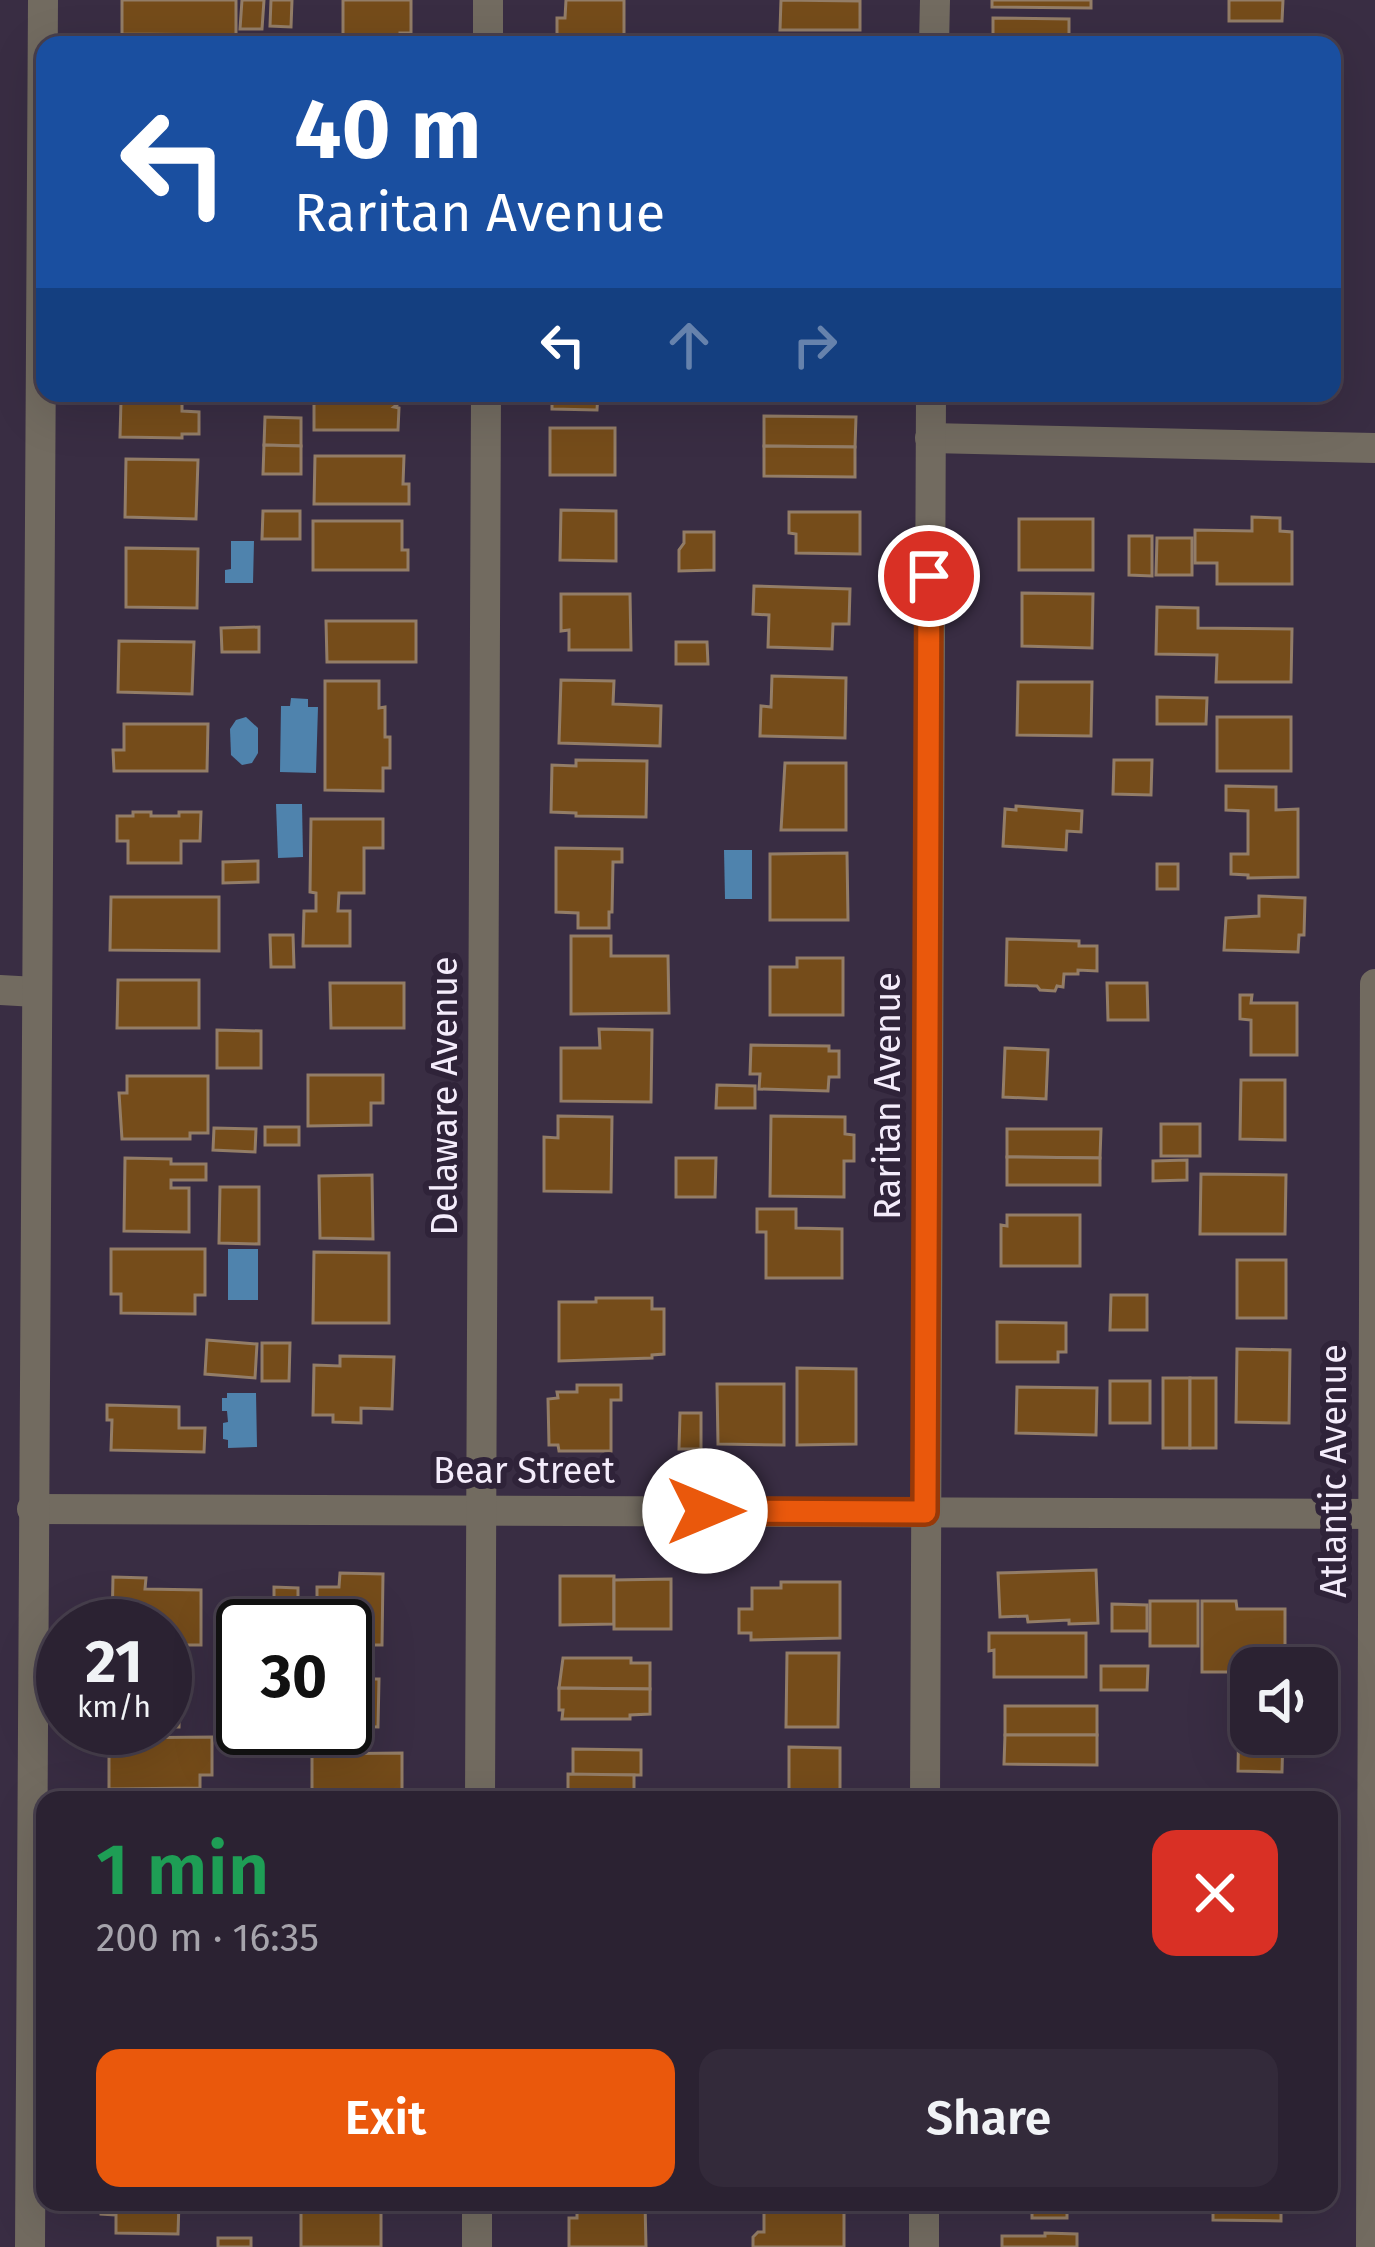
<!DOCTYPE html>
<meta charset="utf-8">
<style>
body{margin:0;font-family:"Fira Sans",sans-serif;background:#332a3a;color:#f1f3f6;height:100vh;display:flex;flex-direction:column;font-size:45px;white-space:nowrap}
*{box-sizing:border-box;margin:0}
p{font-size:39px;color:#a6a4ac}
.icon{flex:none;width:66px;height:66px;fill:none;stroke:currentColor;stroke-width:2;stroke-linecap:round;stroke-linejoin:round}
.map{position:relative;flex:1;overflow:hidden}
.sheet{position:absolute;left:36px;top:1791px;width:1302px;height:420px;display:flex;flex-direction:column;background:#2b2232;border-radius:24px;box-shadow:0 12px 48px #0002,0 0 0 3px #473f4d}
.sheet>*{flex:none}
.banner{position:absolute;left:36px;top:36px;width:1305px;height:366px;border-radius:24px;box-shadow:0 12px 48px #0002,0 0 0 3px #473f4d;background:#1a4fa0;color:#fff;overflow:hidden}
.controls{position:absolute;left:1230px;top:1647px;display:grid;gap:24px}
.controls a{display:grid;place-items:center;width:108px;height:108px;border-radius:24px;background:#2b2232;box-shadow:0 12px 48px #0002,0 0 0 3px #473f4d;font-size:60px}
.speed{position:absolute;left:36px;top:1599px;display:flex;gap:24px;font-size:60px;font-weight:700;text-align:center}
.speed>*{display:grid;place-content:center;width:156px;height:156px;border-radius:50%;background:#2b2232;box-shadow:0 12px 48px #0002,0 0 0 3px #473f4d;line-height:1}
.speed small{font-size:30px;font-weight:400}
.speed .limit{border:6px solid #111;border-radius:18px;background:#fff;color:#111}
.pin{position:absolute;display:grid;place-items:center;width:102px;height:102px;color:#fff;margin:-51px;border:6px solid #fff;border-radius:50%;box-shadow:0 3px 12px #0007}
.me{position:absolute;width:132px;margin:-66px;rotate:90deg;stroke-linejoin:round;filter:drop-shadow(0 0 9px #0008)}
.turn{display:flex;align-items:center;gap:42px;height:252px;padding:0 60px;font-size:54px}
.turn .icon{width:156px;height:156px;stroke-width:2.5}
.turn b{display:block;font-size:84px;line-height:102px}
.lanes{display:flex;align-items:center;height:114px;padding:0 60px;background:#0003;justify-content:center;gap:60px;direction:ltr}
.lanes .off{opacity:.35}
.round{display:grid;place-items:center;flex:none;width:126px;height:126px;border-radius:24px;background:#332a3a}
.headline{display:flex;align-items:center;justify-content:space-between;height:204px;padding:0 60px}
h1{font-size:72px;font-weight:600;line-height:90px;color:#1e9e55}
.button{display:flex;gap:24px;margin-top:auto;padding:24px 60px}
.button a{flex:1;height:138px;border-radius:24px;background:#ea580c;color:#fff;font-size:48px;font-weight:600;line-height:138px;text-align:center}
.button a+a{background:#332a3a;color:#f1f3f6}
.map>svg:first-child{display:block}
.water{fill:#4f83ad}
.building{fill:#754c1a;stroke:#937d67;stroke-width:3}
.lines{fill:none;stroke-linecap:round;stroke-linejoin:round}
.minor{stroke:#726b60;stroke-width:30}
.route-casing{stroke:#983908;stroke-width:30}
.route{stroke:#ea580c;stroke-width:21}
.labels{text-anchor:middle;dominant-baseline:central;stroke-width:12;stroke-linejoin:round;paint-order:stroke}
.street-label{font-size:36px;fill:#f4ecfb;stroke:#2f2339}
</style>
<div class="map">
<svg width="1375" height="2247" viewBox="0 0 1375 2247">
<rect width="100%" height="100%" fill="#392d43"/>
<!-- water -->
<g class="water">
<polygon points="231,541 254,541 253,583 225,583 225,570 231,569"/>
<polygon points="291,698 308,699 308,707 318,707 316,773 280,772 281,706 290,706"/>
<polygon points="246,717 258,728 258,753 252,763 242,765 231,755 230,729 236,720"/>
<polygon points="276,804 302,804 303,857 278,858"/>
<polygon points="724,850 752,850 752,899 725,899"/>
<rect x="228" y="1249" width="30" height="51"/>
<polygon points="227,1393 256,1393 257,1447 228,1448 228,1440 223,1439 223,1423 228,1422 227,1411 222,1411 222,1398 227,1398"/>
</g>
<!-- building -->
<g class="building">
<polygon points="122,0 236,0 236,35 122,34"/>
<polygon points="242,0 264,0 262,29 240,29"/>
<polygon points="271,0 292,0 291,27 270,26"/>
<polygon points="343,0 411,0 411,33 400,33 400,39 343,38"/>
<polygon points="566,0 624,0 624,45 566,45 566,40 557,40 557,18 565,18"/>
<polygon points="781,0 860,1 860,30 780,30"/>
<polygon points="992,0 1091,0 1091,8 992,7"/>
<polygon points="1229,0 1283,0 1282,21 1229,21"/>
<polygon points="993,18 1069,19 1069,44 993,44"/>
<polygon points="125,393 182,393 182,411 199,412 199,434 182,434 182,438 120,437 121,401 125,401"/>
<polygon points="314,393 403,393 403,400 394,407 399,408 398,430 314,430"/>
<polygon points="552,393 598,393 597,410 552,409"/>
<polygon points="764,416 856,417 855,447 764,446"/>
<polygon points="265,417 301,418 301,446 264,445"/>
<rect x="550" y="428" width="65" height="47"/>
<polygon points="264,445 301,446 301,474 263,474"/>
<polygon points="764,446 855,447 855,477 764,476"/>
<polygon points="315,456 404,456 403,484 409,484 409,504 314,504"/>
<polygon points="126,459 198,460 196,519 125,517"/>
<polygon points="561,510 616,511 616,561 560,560"/>
<polygon points="263,511 300,511 300,539 262,539"/>
<polygon points="789,512 860,512 860,554 796,553 796,534 789,533"/>
<polygon points="1252,517 1280,518 1280,531 1292,532 1292,584 1217,584 1217,563 1195,563 1195,530 1252,531"/>
<rect x="1019" y="519" width="74" height="51"/>
<polygon points="313,521 402,521 402,550 408,550 408,570 313,570"/>
<polygon points="684,532 714,532 714,570 679,571 679,550 684,543"/>
<polygon points="1129,536 1152,536 1152,576 1129,575"/>
<polygon points="1157,538 1192,538 1192,575 1156,575"/>
<polygon points="126,548 198,549 197,608 126,607"/>
<polygon points="754,586 850,589 849,624 833,624 832,649 768,647 769,615 753,614"/>
<polygon points="1022,593 1093,594 1092,648 1022,646"/>
<polygon points="561,594 630,594 631,650 569,650 569,630 561,631"/>
<polygon points="1157,607 1198,608 1198,628 1292,629 1291,682 1216,682 1217,655 1156,654"/>
<polygon points="326,621 416,621 416,662 327,662"/>
<polygon points="259,627 259,652 222,652 221,628"/>
<polygon points="119,641 194,642 192,694 118,692"/>
<polygon points="676,642 707,642 708,664 676,664"/>
<polygon points="772,676 846,678 845,738 760,736 761,706 771,707"/>
<polygon points="561,680 614,681 613,704 661,706 660,746 559,743"/>
<polygon points="325,681 379,681 379,708 385,707 385,737 390,737 390,768 383,768 383,791 325,790"/>
<polygon points="1018,682 1092,682 1091,736 1017,735"/>
<polygon points="1157,697 1207,698 1206,724 1157,724"/>
<rect x="1217" y="717" width="74" height="54"/>
<polygon points="124,724 208,724 207,771 114,771 113,750 124,750"/>
<polygon points="576,760 647,761 646,817 576,816 576,813 551,812 552,765 576,766"/>
<polygon points="1114,760 1152,760 1151,795 1113,794"/>
<polygon points="785,763 846,763 846,830 781,830"/>
<polygon points="1226,786 1276,787 1276,810 1298,809 1298,877 1248,878 1248,875 1231,874 1231,854 1248,854 1248,811 1226,810"/>
<polygon points="1016,806 1082,811 1081,832 1067,831 1066,850 1003,846 1005,809 1016,810"/>
<polygon points="133,812 151,812 151,816 179,816 179,812 201,812 200,841 181,841 181,863 128,863 128,841 117,841 117,816 133,816"/>
<polygon points="311,819 383,819 383,848 364,848 364,893 339,893 338,911 350,911 350,946 303,946 304,911 316,911 316,893 310,892"/>
<polygon points="556,848 622,849 622,862 613,862 612,912 609,912 609,928 578,928 578,913 556,912"/>
<polygon points="847,853 848,920 770,920 770,854"/>
<polygon points="258,861 258,882 223,883 223,862"/>
<rect x="1157" y="864" width="21" height="25"/>
<polygon points="1259,896 1305,898 1304,935 1299,935 1298,952 1224,950 1226,918 1259,916"/>
<polygon points="111,897 219,897 219,951 110,950"/>
<polygon points="270,935 293,935 294,967 271,967"/>
<polygon points="571,936 611,936 611,956 668,956 669,1013 571,1014"/>
<polygon points="1007,939 1079,941 1079,946 1097,946 1097,971 1078,970 1078,974 1064,974 1063,987 1057,986 1055,991 1040,990 1037,986 1006,985"/>
<polygon points="797,958 843,958 843,1015 770,1015 770,967 797,967"/>
<polygon points="118,980 199,980 199,1028 117,1028"/>
<polygon points="330,983 404,983 404,1028 331,1028"/>
<polygon points="1107,983 1147,983 1148,1020 1108,1020"/>
<polygon points="1240,995 1252,995 1251,1003 1297,1003 1297,1055 1251,1055 1251,1020 1240,1019"/>
<polygon points="599,1029 652,1030 651,1102 561,1101 561,1048 600,1048"/>
<polygon points="217,1030 261,1031 261,1068 217,1068"/>
<polygon points="751,1045 829,1046 829,1051 839,1051 839,1077 829,1077 828,1091 759,1089 760,1074 750,1074"/>
<polygon points="1005,1048 1048,1050 1046,1099 1003,1097"/>
<polygon points="308,1075 383,1075 383,1103 371,1103 371,1125 308,1126"/>
<polygon points="127,1076 208,1076 208,1133 190,1133 190,1139 122,1139 119,1093 127,1093"/>
<polygon points="1241,1080 1285,1080 1285,1140 1240,1139"/>
<polygon points="717,1085 755,1086 755,1108 716,1108"/>
<polygon points="558,1116 612,1117 611,1192 544,1191 544,1137 558,1138"/>
<polygon points="771,1116 845,1117 845,1134 854,1135 854,1161 844,1161 844,1197 770,1196"/>
<rect x="1161" y="1124" width="39" height="32"/>
<rect x="265" y="1127" width="34" height="18"/>
<polygon points="214,1128 256,1129 255,1152 213,1150"/>
<polygon points="1007,1129 1101,1129 1100,1158 1007,1157"/>
<polygon points="1007,1157 1100,1158 1100,1185 1007,1185"/>
<polygon points="125,1158 171,1159 171,1164 206,1164 206,1180 171,1180 171,1188 189,1188 189,1232 124,1231"/>
<polygon points="676,1158 716,1158 715,1197 676,1197"/>
<polygon points="1187,1160 1187,1180 1153,1181 1153,1161"/>
<polygon points="1201,1174 1286,1175 1285,1234 1200,1234"/>
<polygon points="372,1175 373,1239 320,1238 319,1176"/>
<polygon points="220,1187 259,1187 259,1244 219,1243"/>
<polygon points="757,1209 796,1209 796,1228 842,1229 842,1278 766,1278 766,1232 757,1232"/>
<polygon points="1007,1215 1080,1215 1080,1266 1001,1266 1001,1225 1007,1226"/>
<polygon points="111,1249 205,1249 205,1295 195,1295 195,1314 121,1313 121,1294 111,1294"/>
<polygon points="314,1252 389,1253 389,1323 313,1323"/>
<rect x="1237" y="1260" width="49" height="58"/>
<polygon points="1111,1295 1147,1295 1147,1330 1110,1330"/>
<polygon points="596,1298 652,1298 652,1309 664,1309 664,1354 652,1355 652,1358 559,1361 559,1302 596,1302"/>
<polygon points="997,1322 1066,1323 1066,1352 1058,1352 1058,1362 997,1362"/>
<polygon points="207,1340 257,1344 255,1378 205,1374"/>
<polygon points="262,1343 290,1343 289,1381 262,1381"/>
<polygon points="1237,1349 1290,1350 1289,1423 1236,1422"/>
<polygon points="340,1356 394,1357 392,1409 361,1408 361,1423 333,1422 333,1415 313,1415 314,1365 340,1366"/>
<polygon points="797,1368 856,1369 856,1444 797,1445"/>
<rect x="1163" y="1378" width="27" height="70"/>
<rect x="1190" y="1378" width="26" height="70"/>
<rect x="1110" y="1381" width="40" height="42"/>
<polygon points="717,1384 784,1384 784,1445 718,1444"/>
<polygon points="577,1385 621,1385 621,1400 611,1400 611,1451 559,1451 558,1445 549,1445 548,1399 558,1398 557,1392 577,1392"/>
<polygon points="1017,1387 1097,1388 1096,1435 1016,1433"/>
<polygon points="107,1405 179,1407 179,1428 205,1428 204,1452 111,1450 112,1420 107,1420"/>
<polygon points="680,1413 701,1413 701,1449 679,1449"/>
<polygon points="1096,1570 1098,1623 1069,1624 1069,1620 1028,1622 1027,1616 1000,1617 998,1573"/>
<polygon points="340,1573 383,1574 382,1645 345,1645 345,1626 319,1626 319,1620 274,1623 274,1587 298,1588 298,1601 317,1601 317,1587 339,1587"/>
<polygon points="560,1576 614,1576 614,1624 560,1625"/>
<polygon points="113,1577 146,1578 145,1589 201,1590 201,1645 165,1645 165,1626 112,1626"/>
<polygon points="671,1579 671,1629 614,1629 614,1580"/>
<polygon points="781,1582 840,1582 840,1638 751,1640 751,1633 739,1633 739,1609 752,1609 752,1588 781,1588"/>
<rect x="1150" y="1601" width="48" height="45"/>
<polygon points="1202,1601 1236,1601 1237,1609 1285,1609 1285,1666 1236,1666 1236,1672 1202,1672"/>
<polygon points="1112,1604 1147,1605 1147,1631 1112,1631"/>
<polygon points="989,1633 1086,1633 1086,1677 994,1677 994,1650 989,1651"/>
<polygon points="787,1653 839,1653 838,1727 786,1727"/>
<polygon points="563,1658 631,1658 631,1663 650,1663 650,1689 559,1688"/>
<polygon points="1101,1666 1148,1666 1147,1690 1101,1690"/>
<polygon points="165,1674 180,1674 179,1727 165,1727"/>
<polygon points="345,1679 379,1679 378,1727 345,1726"/>
<polygon points="559,1688 650,1689 650,1714 630,1715 630,1719 562,1719 563,1710 559,1710"/>
<rect x="1005" y="1706" width="92" height="29"/>
<polygon points="1239,1707 1251,1707 1251,1734 1283,1734 1282,1772 1238,1771"/>
<polygon points="1005,1735 1097,1735 1097,1765 1004,1764"/>
<polygon points="212,1737 212,1775 200,1775 200,1788 109,1789 109,1738"/>
<polygon points="789,1747 840,1748 840,1800 789,1800"/>
<polygon points="573,1749 641,1750 641,1775 573,1775"/>
<polygon points="402,1753 402,1800 312,1800 312,1754"/>
<polygon points="568,1774 634,1775 634,1799 568,1799"/>
<rect x="1000" y="1790" width="84" height="10"/>
<polygon points="101,2202 179,2202 178,2234 116,2233 116,2215 101,2214"/>
<polygon points="645,2202 646,2247 569,2247 569,2218 577,2218 577,2208 572,2202"/>
<polygon points="764,2202 840,2202 840,2207 844,2208 844,2247 753,2247 753,2237 758,2232 764,2232"/>
<rect x="1032" y="2202" width="35" height="16"/>
<polygon points="1213,2202 1281,2202 1281,2221 1213,2220"/>
<rect x="301" y="2204" width="80" height="43"/>
<polygon points="1045,2233 1077,2234 1077,2247 1002,2247 1002,2236 1045,2236"/>
<rect x="218" y="2238" width="33" height="9"/>
</g>
<g class="lines">
<!-- minor -->
<g class="minor">
<polyline points="488,45 488,0"/>
<polyline points="934,45 935,0"/>
<polyline points="930,438 1375,448"/>
<polyline points="0,990 36,992"/>
<polyline points="32,1509 1375,1514"/>
<polyline points="480,1800 486,393"/>
<polyline points="925,1800 931,393"/>
<polyline points="30,2247 43,0"/>
<polyline points="477,2247 477,2202"/>
<polyline points="924,2247 924,2202"/>
<polyline points="1371,2247 1375,984"/>
</g>
</g>
<g class="lines">
<!-- route casing -->
<g class="route-casing">
<polyline id="route" points="705,1511 925,1512 929,576"/>
</g>
<!-- route -->
<use href="#route" class="route"/>
</g>
<g class="labels">
<!-- street labels -->
<g class="street-label">
<text transform="translate(445 1096) rotate(-90)">Delaware Avenue</text>
<text transform="translate(888 1096) rotate(-90)">Raritan Avenue</text>
<text x="524" y="1471">Bear Street</text>
<text transform="translate(1334 1471) rotate(-90)">Atlantic Avenue</text>
</g>
</g>
</svg>
<div class="controls">
<a><svg class="icon" aria-label="sound" viewBox="0 0 24 24"><path d="M4 9h4l5-4v14l-5-4H4zM17 9q2 3 0 6"/></svg></a>
</div>
<div class="speed"><div>21<small>km/h</small></div><div class="limit">30</div></div>
<div class="pin" style="left:929px;top:576px;background:#d93025"><svg class="icon" aria-label="arrive" viewBox="0 0 24 24"><path d="M6 21V4h12l-3 4 3 4H6"/></svg></div>
<svg class="me" style="left:705px;top:1511px" viewBox="-20 -20 40 40"><circle r="19" fill="#fff"/><path d="M0-13L10 11 0 6-10 11z" fill="#ea580c"/></svg>
<div class="banner">
<div class="turn"><svg class="icon" aria-label="left" viewBox="0 0 24 24"><path d="M17 20v-9H6M10 6l-5 5 5 5"/></svg><div><b>40 m</b>Raritan Avenue</div></div>
<div class="lanes"><svg class="icon" aria-label="left" viewBox="0 0 24 24"><path d="M17 20v-9H6M10 6l-5 5 5 5"/></svg><svg class="icon off" aria-label="ahead" viewBox="0 0 24 24"><path d="M12 20V5M6 11l6-6 6 6"/></svg><svg class="icon off" aria-label="right" viewBox="0 0 24 24"><path d="M7 20v-9h11M14 6l5 5-5 5"/></svg></div>
</div>
<section class="sheet">
<div class="headline"><div><h1>1 min</h1><p>200 m · 16:35</p></div><a class="round" style="background:#d93025;color:#fff"><svg class="icon" aria-label="close" viewBox="0 0 24 24"><path d="M6 6l12 12M18 6L6 18"/></svg></a></div>
<div class="button"><a>Exit</a><a>Share</a></div>
</section>
</div>
